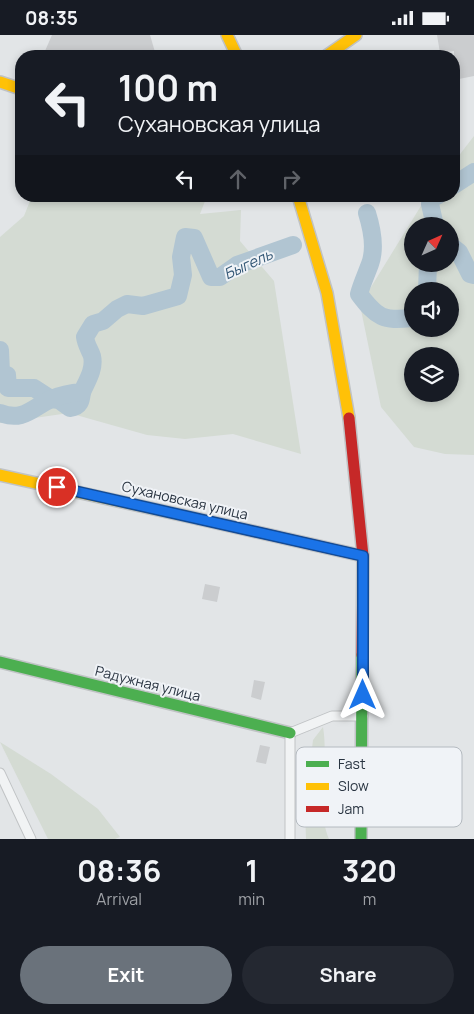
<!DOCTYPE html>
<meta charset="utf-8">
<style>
body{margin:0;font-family:Manrope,sans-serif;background:#242831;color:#f1f3f6;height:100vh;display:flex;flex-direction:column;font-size:19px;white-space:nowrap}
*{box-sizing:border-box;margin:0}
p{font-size:16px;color:#9ea1a6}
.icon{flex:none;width:28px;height:28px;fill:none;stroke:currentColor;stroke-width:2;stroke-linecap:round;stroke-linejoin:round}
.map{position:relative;height:804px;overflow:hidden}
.side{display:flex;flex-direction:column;background:#171b24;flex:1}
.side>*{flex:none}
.banner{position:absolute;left:15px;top:15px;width:445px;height:152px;border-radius:20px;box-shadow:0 2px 8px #0003;background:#171b24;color:#f1f3f6;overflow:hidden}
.needle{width:32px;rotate:45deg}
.buttons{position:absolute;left:404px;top:182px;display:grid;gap:10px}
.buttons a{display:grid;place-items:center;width:55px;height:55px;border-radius:50%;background:#171b24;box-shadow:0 2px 8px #0003;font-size:25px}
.pin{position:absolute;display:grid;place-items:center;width:42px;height:42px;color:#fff;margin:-21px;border:2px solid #fff;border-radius:50%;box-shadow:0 1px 5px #0007}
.me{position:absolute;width:55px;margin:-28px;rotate:0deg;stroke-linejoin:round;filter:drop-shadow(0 0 4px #0008)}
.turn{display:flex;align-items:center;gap:18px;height:105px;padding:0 20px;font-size:22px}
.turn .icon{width:65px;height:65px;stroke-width:2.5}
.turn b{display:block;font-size:35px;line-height:42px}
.lanes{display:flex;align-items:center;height:48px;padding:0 20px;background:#0003;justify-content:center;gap:25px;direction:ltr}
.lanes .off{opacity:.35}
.eta{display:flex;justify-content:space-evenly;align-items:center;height:85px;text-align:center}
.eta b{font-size:30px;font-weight:700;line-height:35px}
.primary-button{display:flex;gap:10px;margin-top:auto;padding:10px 20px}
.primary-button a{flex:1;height:58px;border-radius:30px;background:#6a727b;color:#fff;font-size:20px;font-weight:700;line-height:58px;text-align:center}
.primary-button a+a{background:#242831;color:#f1f3f6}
.status{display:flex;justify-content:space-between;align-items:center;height:35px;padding:0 25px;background:#171b24;direction:ltr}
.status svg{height:14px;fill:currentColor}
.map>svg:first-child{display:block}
.green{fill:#d4dbd3;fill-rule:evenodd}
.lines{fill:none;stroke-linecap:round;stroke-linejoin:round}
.river{stroke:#b1c5d2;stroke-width:18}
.building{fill:#cbcdcf}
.street-casing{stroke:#c0c3c5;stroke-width:11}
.fast-casing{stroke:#c0c3c5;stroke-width:14}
.slow-casing{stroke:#c0c3c5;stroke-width:14}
.jam-casing{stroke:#c0c3c5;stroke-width:14}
.street{stroke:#f1f3f4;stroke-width:9}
.fast{stroke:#4caf50;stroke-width:11}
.slow{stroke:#ffc107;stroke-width:11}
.jam{stroke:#c62828;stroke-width:11}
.route-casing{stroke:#114b97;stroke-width:12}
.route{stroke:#1a73e8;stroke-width:9}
.labels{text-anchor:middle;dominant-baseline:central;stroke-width:4;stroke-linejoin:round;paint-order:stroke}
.street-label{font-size:14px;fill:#293441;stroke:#f0f3f7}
.water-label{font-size:15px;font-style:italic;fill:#335775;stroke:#f0f3f7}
.key{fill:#f0f3f7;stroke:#b4bac0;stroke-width:1}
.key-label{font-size:14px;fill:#293441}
</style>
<div class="status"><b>08:35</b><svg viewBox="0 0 49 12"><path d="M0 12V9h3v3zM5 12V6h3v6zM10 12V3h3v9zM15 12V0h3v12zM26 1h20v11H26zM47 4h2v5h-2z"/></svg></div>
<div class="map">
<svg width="474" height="804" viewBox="0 0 474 804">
<rect width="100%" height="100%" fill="#e2e5e7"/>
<!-- green -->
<g class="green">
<path d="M474 101V420L445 419 414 412 381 372 360 270 427 161H454V127ZM450 191V229H412V191ZM412 256H450V294H412ZM412 321H450V359H412Z"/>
<polygon points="32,161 207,161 200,179 241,175 240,206 274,246 301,419 233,399 185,404 147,400 69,378 0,388 0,202 24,181"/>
<path d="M323 692C329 726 316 776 329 804H306L305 775 313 705Z"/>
<polygon points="0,707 51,739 98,774 120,802 115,804 48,804"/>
</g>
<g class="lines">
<!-- river -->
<g class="river">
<polyline points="454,150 474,137"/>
<path d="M367 178C372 194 376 213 370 229 366 240 362 248 359 259 377 283 383 286 412 283"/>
<polyline points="435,191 430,169 431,163 437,161"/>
<polyline points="450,210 459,217 470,239 474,240"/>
<polyline points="427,256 428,229"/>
<path d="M0 315 1 338 7 340 8 353H34L51 364 59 365 70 373C80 372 81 366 82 357"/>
<path d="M0 378C23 387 32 373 51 364 61 360 71 358 82 357 87 346 95 334 92 321 90 315 86 310 85 302L93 289 103 286 117 274 127 269 143 271 178 261 183 240 181 222 185 202 194 203 211 242H220L237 230 293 210"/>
</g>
</g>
<!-- building -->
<g class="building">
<polygon points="52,0 150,0 155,17 154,21 58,21 45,16"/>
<polygon points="437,0 474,0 474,41 454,45 454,16 440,18"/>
<polygon points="205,549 220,552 217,567 202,564"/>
<polygon points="254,645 265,647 261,665 251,662"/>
<polygon points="260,710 270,712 266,729 256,727"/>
</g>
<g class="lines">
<!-- street casing -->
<g class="street-casing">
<g id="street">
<polyline points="0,738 31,804"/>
<polyline points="290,804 290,698 332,681 363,681"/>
</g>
</g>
<!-- fast casing -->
<g class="fast-casing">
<g id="fast">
<polyline points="0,627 290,698"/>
<polyline points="361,804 362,620"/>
</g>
</g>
<!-- slow casing -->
<g class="slow-casing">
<g id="slow">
<polyline points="227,0 237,21"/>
<polyline points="326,21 356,0"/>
<polyline points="0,47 21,54"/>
<polyline points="298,161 327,258 349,383"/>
<polyline points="0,440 199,484"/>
</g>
</g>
<!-- jam casing -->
<g class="jam-casing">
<g id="jam">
<polyline points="349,383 363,521 362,620"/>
<polyline points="199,484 363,521"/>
</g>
</g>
<!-- street -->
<use href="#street" class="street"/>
<!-- fast -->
<use href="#fast" class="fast"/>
<!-- slow -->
<use href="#slow" class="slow"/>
<!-- jam -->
<use href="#jam" class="jam"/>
</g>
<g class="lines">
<!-- route casing -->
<g class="route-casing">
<polyline id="route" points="57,452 363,521 363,660"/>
</g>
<!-- route -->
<use href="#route" class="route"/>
</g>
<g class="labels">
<!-- street labels -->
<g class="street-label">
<text transform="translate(185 465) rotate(13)">Сухановская улица</text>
<text transform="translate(148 648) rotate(14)">Радужная улица</text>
</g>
<!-- water labels -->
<g class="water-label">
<text transform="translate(248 229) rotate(-25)">Быгель</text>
</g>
</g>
<!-- legend -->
<rect x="296" y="712" width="166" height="80" rx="8" class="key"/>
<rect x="306" y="726" width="23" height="6" fill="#4caf50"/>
<rect x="306" y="748" width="23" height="7" fill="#ffc107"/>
<rect x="306" y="771" width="23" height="6" fill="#c62828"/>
<g class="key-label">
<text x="338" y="734">Fast</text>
<text x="338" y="756">Slow</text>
<text x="338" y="779">Jam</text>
</g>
</svg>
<div class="buttons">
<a><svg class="needle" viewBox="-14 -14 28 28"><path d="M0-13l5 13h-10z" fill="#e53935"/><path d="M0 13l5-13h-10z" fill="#9ea1a6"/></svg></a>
<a><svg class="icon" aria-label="sound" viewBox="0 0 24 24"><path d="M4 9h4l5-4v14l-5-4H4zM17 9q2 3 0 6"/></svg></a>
<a><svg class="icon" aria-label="layers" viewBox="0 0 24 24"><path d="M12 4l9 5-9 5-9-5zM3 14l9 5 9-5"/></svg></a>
</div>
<div class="pin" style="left:57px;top:452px;background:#d93025"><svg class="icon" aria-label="arrive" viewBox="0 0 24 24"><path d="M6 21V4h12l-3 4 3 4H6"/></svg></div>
<svg class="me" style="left:363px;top:660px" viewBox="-20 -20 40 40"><path d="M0-17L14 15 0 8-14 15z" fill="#1a73e8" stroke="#fff" stroke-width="4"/></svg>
<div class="banner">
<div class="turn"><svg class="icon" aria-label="left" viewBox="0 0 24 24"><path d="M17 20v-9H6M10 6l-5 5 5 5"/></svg><div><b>100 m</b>Сухановская улица</div></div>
<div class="lanes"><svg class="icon" aria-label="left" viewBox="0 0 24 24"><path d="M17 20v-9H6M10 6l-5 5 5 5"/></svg><svg class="icon off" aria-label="ahead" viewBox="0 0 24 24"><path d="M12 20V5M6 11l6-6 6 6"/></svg><svg class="icon off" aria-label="right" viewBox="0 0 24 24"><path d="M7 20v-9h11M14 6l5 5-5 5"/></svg></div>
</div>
</div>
<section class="side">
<div class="eta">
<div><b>08:36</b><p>Arrival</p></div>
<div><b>1</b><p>min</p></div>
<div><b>320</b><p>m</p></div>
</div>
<div class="primary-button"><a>Exit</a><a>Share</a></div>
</section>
